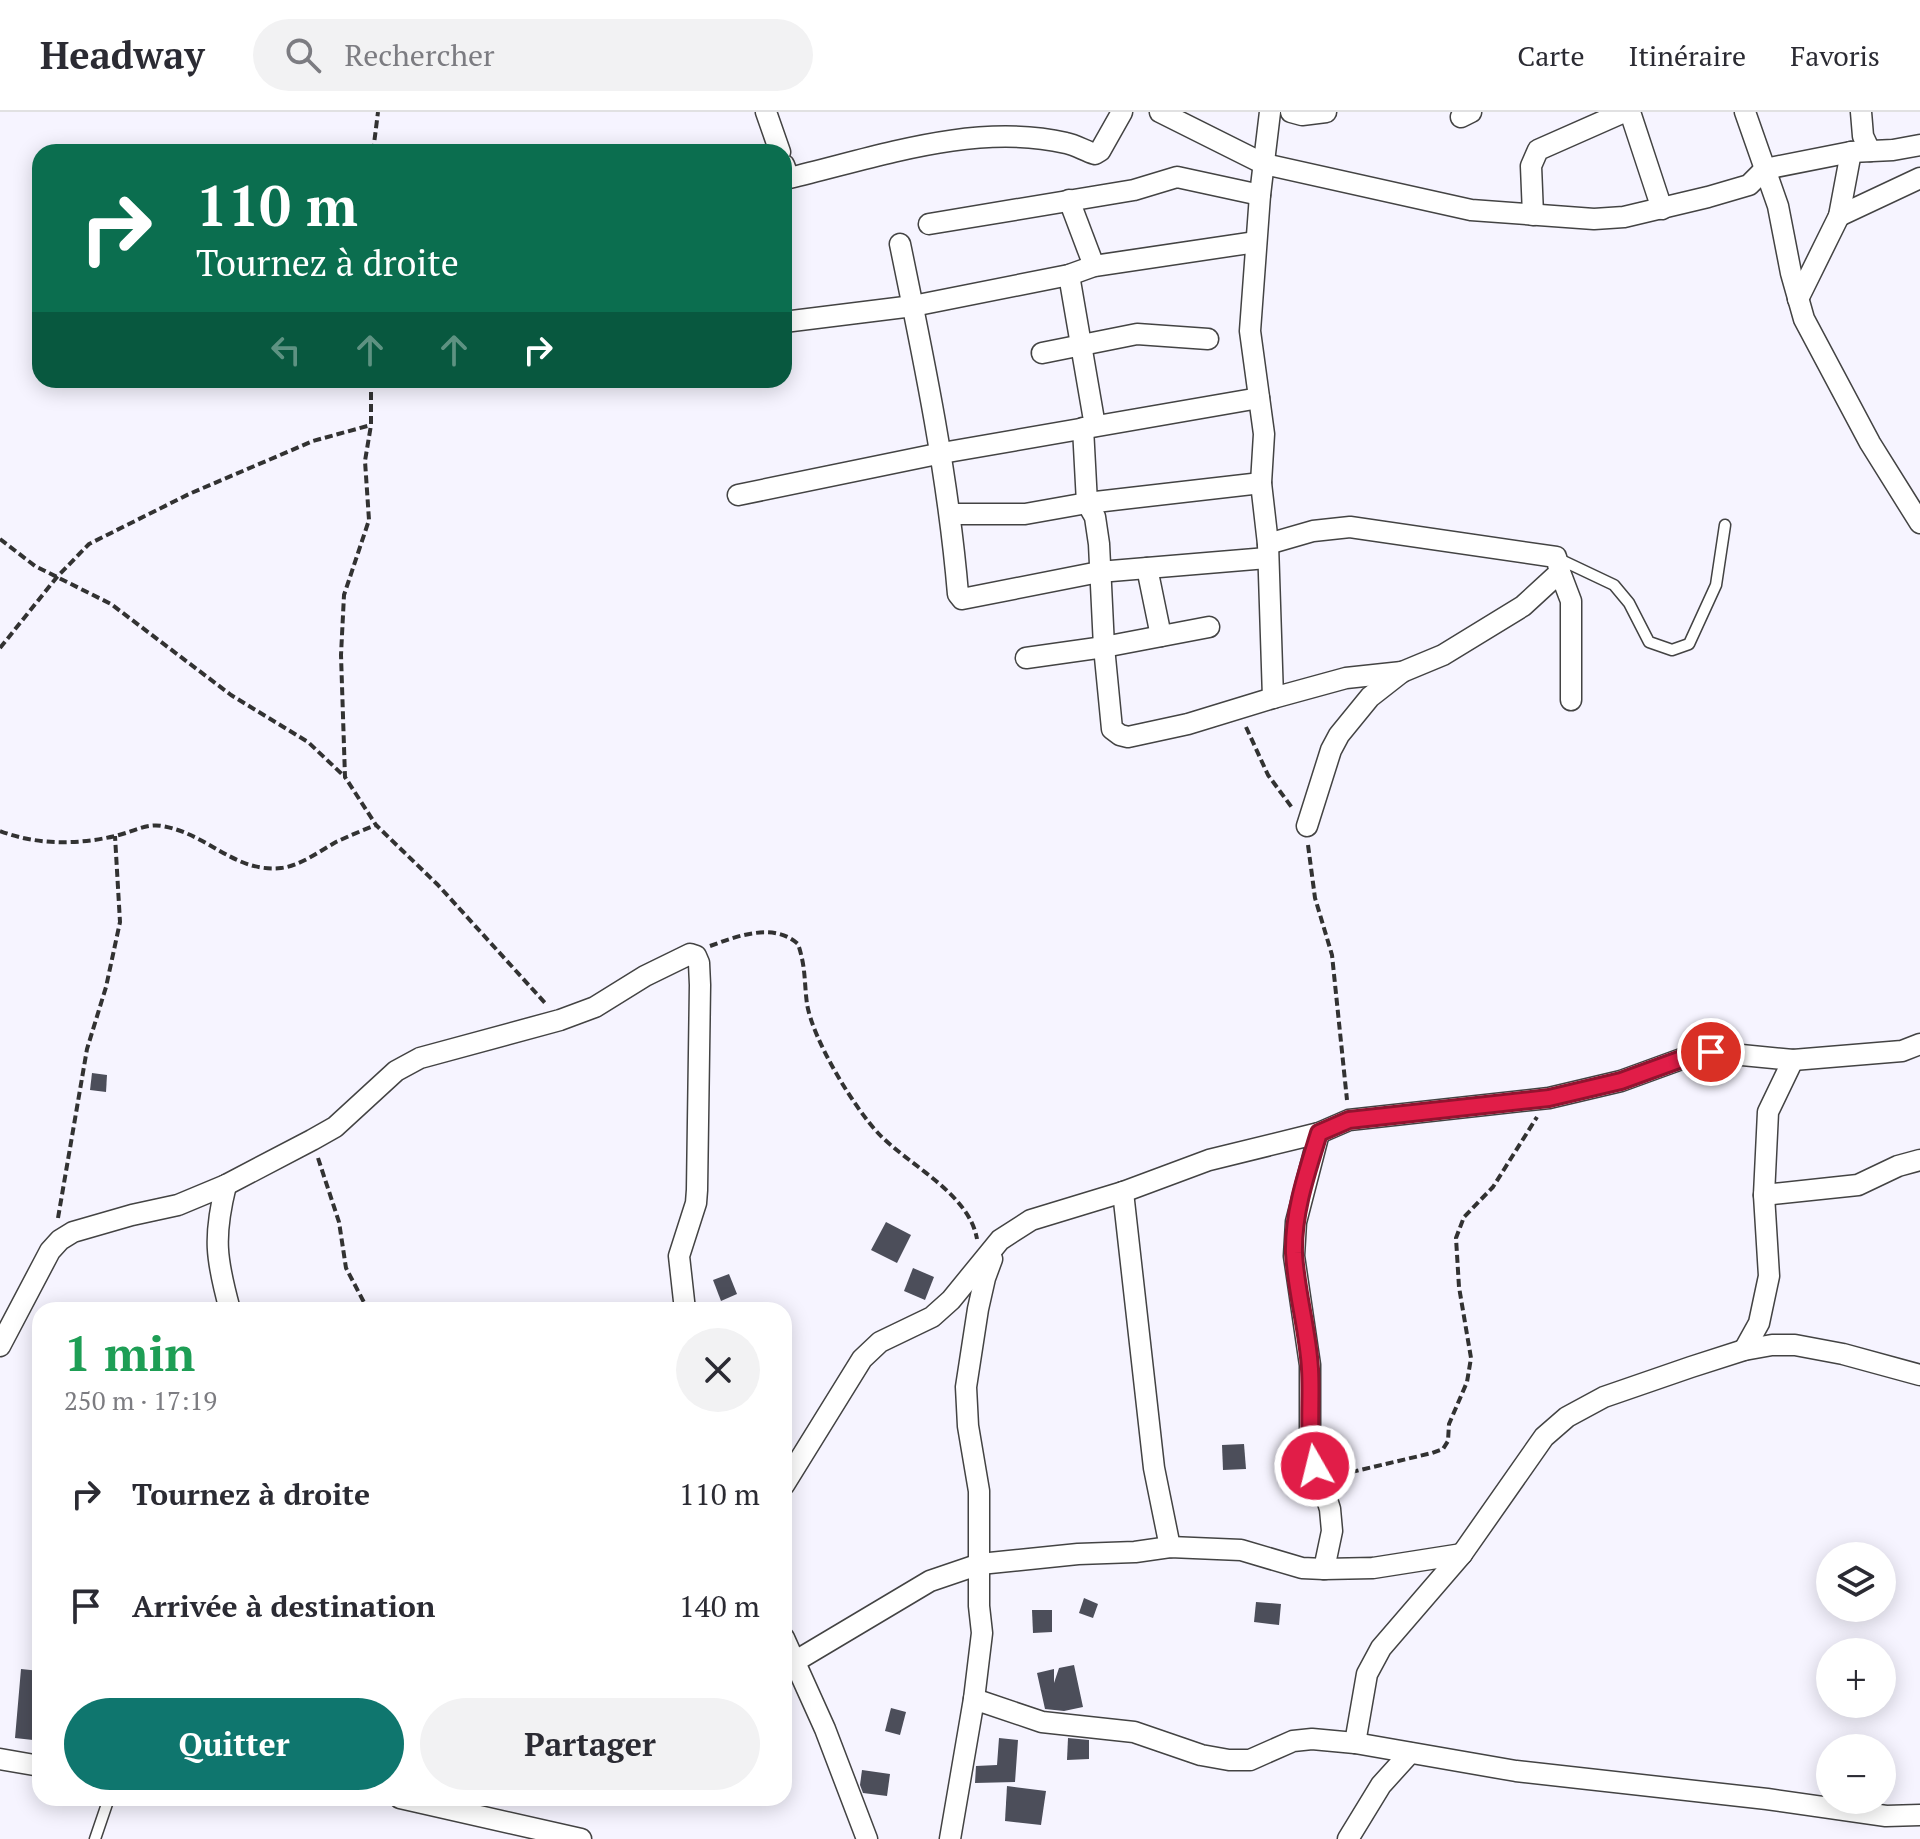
<!DOCTYPE html>
<html lang="fr">
<meta charset="utf-8">
<style>
body{margin:0;font-family:"PT Serif",serif;background:#f2f2f3;color:#2b2b33;height:100vh;display:flex;flex-direction:column;font-size:30px;white-space:nowrap}
*{box-sizing:border-box;margin:0}
p{font-size:26px;color:#7c7c81}
.icon{flex:none;width:44px;height:44px;fill:none;stroke:currentColor;stroke-width:2;stroke-linecap:round;stroke-linejoin:round}
.map{position:relative;flex:1;overflow:hidden}
.details{position:absolute;left:32px;top:1190px;width:760px;height:504px;display:flex;flex-direction:column;background:#fff;border-radius:24px;box-shadow:0 4px 20px #0003}
.details>*{flex:none}
.top-card{position:absolute;left:32px;top:32px;width:760px;height:244px;border-radius:24px;box-shadow:0 4px 20px #0003;background:#0b6e4f;color:#fff;overflow:hidden}
.tools{position:absolute;left:1816px;top:1430px;display:grid;gap:16px}
.tools a{display:grid;place-items:center;width:80px;height:80px;border-radius:50%;background:#fff;box-shadow:0 4px 20px #0003;font-size:40px}
.pin{position:absolute;display:grid;place-items:center;width:68px;height:68px;color:#fff;margin:-34px;border:4px solid #fff;border-radius:50%;box-shadow:0 2px 8px #0007}
.me{position:absolute;width:88px;margin:-44px;rotate:352deg;stroke-linejoin:round;filter:drop-shadow(0 0 6px #0008)}
.turn{display:flex;align-items:center;gap:28px;height:168px;padding:0 32px;font-size:36px}
.turn .icon{width:104px;height:104px;stroke-width:2.5}
.turn b{display:block;font-size:56px;line-height:68px}
.lanes{display:flex;align-items:center;height:76px;padding:0 32px;background:#0003;justify-content:center;gap:40px;direction:ltr}
.lanes .off{opacity:.35}
.round{display:grid;place-items:center;flex:none;width:84px;height:84px;border-radius:42px;background:#f2f2f3}
.head{display:flex;align-items:center;justify-content:space-between;height:136px;padding:0 32px}
h1{font-size:48px;font-weight:700;line-height:60px;color:#1e9e55}
.button{display:flex;gap:16px;margin-top:auto;padding:16px 32px}
.button a{flex:1;height:92px;border-radius:48px;background:#0f766e;color:#fff;font-size:32px;font-weight:700;line-height:92px;text-align:center}
.button a+a{background:#f2f2f3;color:#2b2b33}
ul{padding:0;list-style:none}
li{display:flex;align-items:center;gap:24px;height:112px;padding:0 32px}
li div{flex:1}
li b{display:block;font-size:30px}
li em{font-style:normal}
header{display:flex;align-items:center;gap:48px;box-sizing:border-box;height:112px;padding:0 40px;background:#fff;border-bottom:2px solid #e1e1e2}
header strong{font-size:38px}
nav{display:flex;gap:44px;margin-inline-start:auto;font-size:28px}
.search{width:560px;height:72px;background:#f2f2f3;display:flex;align-items:center;gap:20px;box-sizing:border-box;padding:0 28px;border-radius:44px;color:#7c7c81;font-size:30px}
.map>svg:first-child{display:block}
.building{fill:#4c4e5a}
.lines{fill:none;stroke-linecap:round;stroke-linejoin:round}
.lane-casing{stroke:#434343;stroke-width:13}
.street-casing{stroke:#434343;stroke-width:23}
.path{stroke:#323232;stroke-width:4;stroke-dasharray:8 4;stroke-linecap:butt}
.lane{stroke:#fff;stroke-width:10}
.street{stroke:#fff;stroke-width:20}
.route-casing{stroke:#92132f;stroke-width:20}
.route{stroke:#e11d48;stroke-width:14}
</style>
<header>
<strong>Headway</strong>
<div class="search"><svg class="icon" aria-label="search" viewBox="0 0 24 24"><circle cx="10" cy="10" r="6"/><path d="M15 15l6 6"/></svg>Rechercher</div>
<nav><a>Carte</a><a>Itinéraire</a><a>Favoris</a></nav>
</header>
<div class="map">
<svg width="1920" height="1727" viewBox="0 0 1920 1727">
<rect width="100%" height="100%" fill="#f6f4ff"/>
<!-- building -->
<g class="building">
<polygon points="92,961 107,963 106,980 90,978"/>
<polygon points="886,1110 911,1123 897,1151 871,1138"/>
<polygon points="913,1156 934,1165 925,1188 904,1179"/>
<polygon points="729,1162 737,1182 721,1189 713,1168"/>
<polygon points="1244,1332 1246,1357 1223,1358 1222,1333"/>
<polygon points="1084,1486 1098,1492 1093,1506 1079,1501"/>
<polygon points="1256,1490 1281,1492 1279,1513 1254,1510"/>
<polygon points="1032,1498 1052,1498 1052,1520 1033,1521"/>
<polygon points="1074,1553 1083,1595 1064,1599 1045,1597 1037,1561 1054,1557 1054,1571 1059,1556"/>
<polygon points="21,1557 40,1559 40,1616 35,1616 33,1628 15,1626"/>
<polygon points="891,1596 906,1600 900,1623 885,1619"/>
<polygon points="999,1626 1018,1628 1015,1670 975,1671 976,1654 997,1653"/>
<polygon points="1068,1626 1089,1628 1089,1647 1067,1648"/>
<polygon points="862,1658 890,1662 887,1684 863,1681 860,1673"/>
<polygon points="1007,1674 1046,1679 1041,1713 1005,1709"/>
</g>
<g class="lines">
<!-- lane casing -->
<g class="lane-casing">
<g id="lane">
<polyline points="1557,446 1614,473 1629,491 1649,530 1672,538 1689,532 1716,473 1725,413"/>
<polyline points="95,1727 109,1686"/>
</g>
</g>
<!-- street casing -->
<g class="street-casing">
<g id="street">
<polyline points="766,0 780,40"/>
<polyline points="1160,0 1264,52 1471,98 1594,107 1624,105 1708,85 1749,73 1765,57 1851,40 1893,38 1920,33"/>
<polyline points="1270,0 1260,83 1250,219 1264,322 1261,371 1268,432 1273,586 1346,566 1402,560"/>
<polyline points="1291,0 1302,3 1326,0"/>
<polyline points="1630,0 1662,97"/>
<polyline points="1745,0 1778,94 1791,161 1804,207 1870,331 1920,411"/>
<polyline points="1861,0 1863,24 1870,39"/>
<polyline points="1461,5 1471,0"/>
<path d="M784 53 789 66C878 45 974 10 1066 31 1076 33 1085 39 1095 42L1100 39 1122 0"/>
<polyline points="1069,88 1094,154"/>
<polyline points="1533,103 1531,54 1538,38 1624,0"/>
<polyline points="1839,104 1920,66"/>
<polyline points="929,112 1134,78 1177,65 1260,83"/>
<path d="M900 132C924 248 948 363 958 482L962 487 1099 460 1267 446"/>
<polyline points="1069,163 1095,314"/>
<polyline points="1798,187 1839,104 1851,40"/>
<polyline points="784,210 913,194 1069,163 1094,154 1256,130"/>
<polyline points="1042,241 1137,222 1208,227"/>
<polyline points="1083,316 1087,391 1095,405 1099,432 1104,535 1112,617 1120,623 1128,625 1188,612 1273,586"/>
<polyline points="738,383 942,341 1259,286"/>
<polyline points="951,402 1025,402 1087,391 1261,371"/>
<polyline points="1268,432 1313,419 1350,415 1556,445 1560,460 1523,494 1443,543 1402,560 1370,585 1339,623 1331,638 1307,714"/>
<polyline points="1147,456 1161,524"/>
<polyline points="1560,460 1571,489 1571,588"/>
<polyline points="1026,546 1104,535 1209,515"/>
<polyline points="1319,1021 1296,1110 1294,1144 1310,1253 1310,1334 1330,1397 1332,1419 1324,1457"/>
<path d="M226 1073C213 1125 216 1147 230 1198"/>
<polyline points="1123,1080 1154,1356 1170,1435"/>
<polyline points="1764,1083 1858,1073 1898,1054 1920,1048"/>
<polyline points="0,1234 50,1139 60,1128 73,1120 132,1103 178,1093 226,1073 312,1028 335,1015 396,959 420,946 560,908 595,895 645,864 690,842 696,844 699,851 700,873 697,1078 696,1091 679,1144 685,1198"/>
<polyline points="1744,1238 1759,1211 1769,1164 1764,1083 1768,1000 1793,948"/>
<polyline points="784,1373 862,1247 880,1230 932,1205 951,1188 1000,1128 1031,1108 1123,1080 1209,1048 1319,1021 1349,1008 1549,986 1621,969 1687,945 1711,940 1793,948 1902,939 1920,932"/>
<polyline points="784,1526 825,1617 867,1727"/>
<polyline points="794,1550 930,1469 980,1452 1078,1442 1135,1440 1170,1435 1241,1438 1302,1456 1324,1457 1373,1456 1462,1442"/>
<polyline points="974,1587 982,1521 979,1494 979,1379 968,1314 966,1275 978,1197 985,1166 992,1147"/>
<polyline points="1355,1631 1367,1562 1381,1536 1462,1442 1544,1325 1567,1305 1604,1285 1691,1255 1744,1238 1772,1233 1795,1233 1843,1242 1920,1263"/>
<polyline points="0,1647 40,1654"/>
<polyline points="400,1686 581,1727"/>
<polyline points="950,1727 974,1587 1042,1610 1134,1620 1201,1643 1229,1648 1250,1648 1293,1629 1312,1627 1355,1631 1516,1659 1767,1687 1886,1704 1920,1703"/>
<polyline points="1348,1727 1381,1673 1410,1641"/>
</g>
</g>
<!-- path -->
<g class="path">
<polyline points="373,40 378,0"/>
<polyline points="371,268 371,313 365,349 369,408 344,483 341,543 345,665 376,713 438,773 546,892"/>
<polyline points="0,427 35,454 111,492 231,583 308,630 345,665"/>
<polyline points="0,536 57,465 89,432 189,382 313,329 371,313"/>
<polyline points="1246,615 1268,663 1293,697"/>
<path d="M0 719C36 733 77 733 115 724 130 721 146 711 162 714 209 722 234 761 281 756 300 754 320 739 336 730 349 724 363 718 376 713"/>
<polyline points="1308,733 1315,786 1332,843 1347,988"/>
<path d="M710 834C737 824 774 810 798 832 806 856 804 869 807 892 813 928 853 994 878 1021 908 1053 969 1081 977 1127"/>
<polyline points="318,1046 339,1110 346,1156 368,1198"/>
<polyline points="58,1106 87,937 106,875 120,810 115,724"/>
<polyline points="1339,1363 1432,1341 1443,1337 1448,1329 1449,1312 1467,1270 1471,1246 1459,1175 1456,1126 1464,1105 1493,1075 1537,1005"/>
</g>
<!-- lane -->
<use href="#lane" class="lane"/>
<!-- street -->
<use href="#street" class="street"/>
</g>
<g class="lines">
<!-- route casing -->
<g class="route-casing">
<path id="route" d="M1315 1354C1307 1322 1312 1290 1310 1257 1308 1218 1296 1180 1294 1141 1293 1100 1307 1060 1319 1021L1349 1008 1549 986 1621 969 1687 945 1711 940"/>
</g>
<!-- route -->
<use href="#route" class="route"/>
</g>
</svg>
<div class="tools">
<a><svg class="icon" aria-label="layers" viewBox="0 0 24 24"><path d="M12 4l9 5-9 5-9-5zM3 14l9 5 9-5"/></svg></a>
<a>+</a>
<a>−</a>
</div>
<div class="pin" style="left:1711px;top:940px;background:#d93025"><svg class="icon" aria-label="arrive" viewBox="0 0 24 24"><path d="M6 21V4h12l-3 4 3 4H6"/></svg></div>
<svg class="me" style="left:1315px;top:1354px" viewBox="-20 -20 40 40"><circle r="17" fill="#e11d48" stroke="#fff" stroke-width="3"/><path d="M0-11L8 9 0 5-8 9z" fill="#fff"/></svg>
<div class="top-card">
<div class="turn"><svg class="icon" aria-label="right" viewBox="0 0 24 24"><path d="M7 20v-9h11M14 6l5 5-5 5"/></svg><div><b>110 m</b>Tournez à droite</div></div>
<div class="lanes"><svg class="icon off" aria-label="left" viewBox="0 0 24 24"><path d="M17 20v-9H6M10 6l-5 5 5 5"/></svg><svg class="icon off" aria-label="ahead" viewBox="0 0 24 24"><path d="M12 20V5M6 11l6-6 6 6"/></svg><svg class="icon off" aria-label="ahead" viewBox="0 0 24 24"><path d="M12 20V5M6 11l6-6 6 6"/></svg><svg class="icon" aria-label="right" viewBox="0 0 24 24"><path d="M7 20v-9h11M14 6l5 5-5 5"/></svg></div>
</div>
<section class="details">
<div class="head"><div><h1>1 min</h1><p>250 m · 17:19</p></div><a class="round"><svg class="icon" aria-label="close" viewBox="0 0 24 24"><path d="M6 6l12 12M18 6L6 18"/></svg></a></div>
<ul>
<li><svg class="icon" aria-label="right" viewBox="0 0 24 24"><path d="M7 20v-9h11M14 6l5 5-5 5"/></svg><div><b>Tournez à droite</b></div><em>110 m</em></li>
<li><svg class="icon" aria-label="arrive" viewBox="0 0 24 24"><path d="M6 21V4h12l-3 4 3 4H6"/></svg><div><b>Arrivée à destination</b></div><em>140 m</em></li>
</ul>
<div class="button"><a>Quitter</a><a>Partager</a></div>
</section>
</div>
